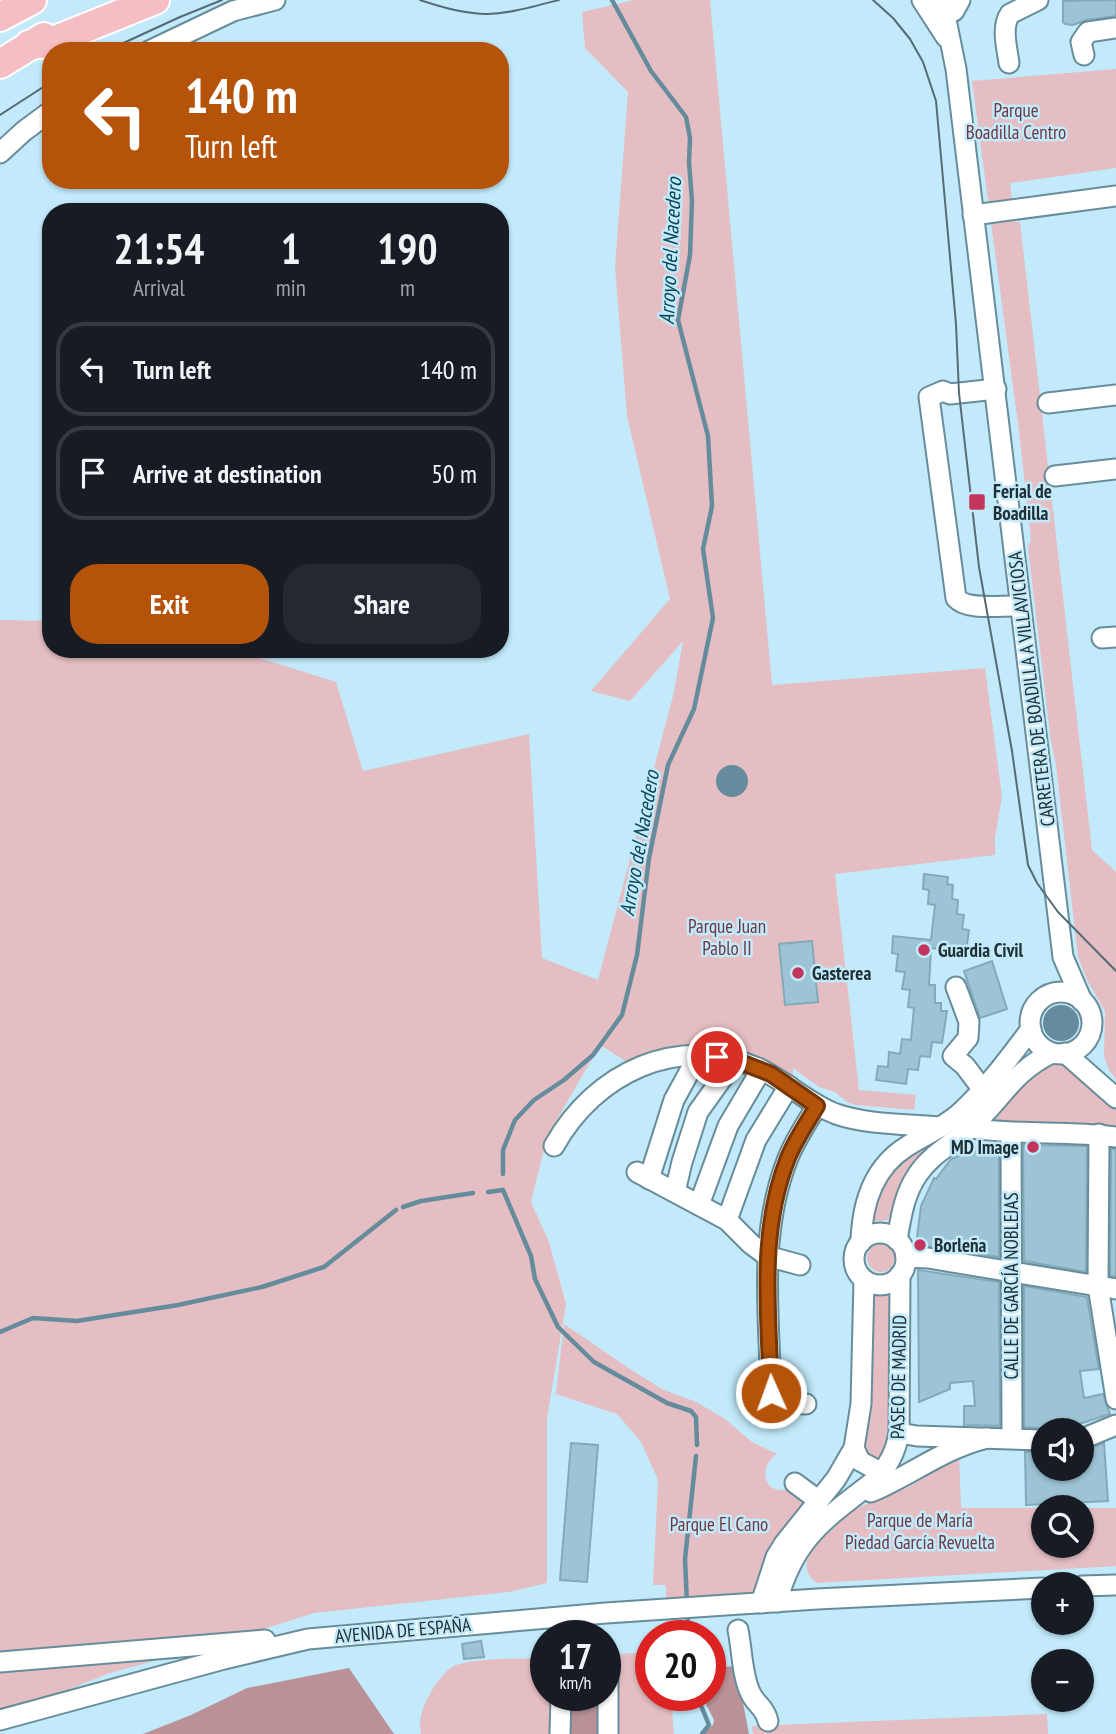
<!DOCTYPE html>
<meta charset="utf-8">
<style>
body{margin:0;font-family:"PT Sans Narrow",sans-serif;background:#242831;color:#f1f3f6;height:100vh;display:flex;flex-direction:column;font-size:26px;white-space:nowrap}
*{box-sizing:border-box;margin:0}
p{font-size:23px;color:#9ea1a6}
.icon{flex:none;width:38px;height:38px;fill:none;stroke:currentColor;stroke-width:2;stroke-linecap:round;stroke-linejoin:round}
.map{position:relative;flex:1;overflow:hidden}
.panel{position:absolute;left:42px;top:203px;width:467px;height:455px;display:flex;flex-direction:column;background:#171b24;border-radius:28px;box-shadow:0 2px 5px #0004}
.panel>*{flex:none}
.banner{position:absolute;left:42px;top:42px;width:467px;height:147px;border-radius:28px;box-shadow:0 2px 5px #0004;background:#b45309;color:#fff;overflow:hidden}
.fabs{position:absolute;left:1031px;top:1418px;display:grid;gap:14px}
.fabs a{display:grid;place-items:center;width:63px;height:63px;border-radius:50%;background:#171b24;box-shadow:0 2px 5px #0004;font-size:35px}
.speed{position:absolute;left:530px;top:1620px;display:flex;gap:14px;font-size:35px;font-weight:700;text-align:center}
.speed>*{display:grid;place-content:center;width:91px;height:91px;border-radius:50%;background:#171b24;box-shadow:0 2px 5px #0004;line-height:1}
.speed small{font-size:18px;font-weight:400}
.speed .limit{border:10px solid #d22;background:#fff;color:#111}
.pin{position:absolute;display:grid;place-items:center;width:60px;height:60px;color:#fff;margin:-30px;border:4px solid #fff;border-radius:50%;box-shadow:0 2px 7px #0007}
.me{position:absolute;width:77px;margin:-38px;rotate:358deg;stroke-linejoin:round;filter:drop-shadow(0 0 5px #0008)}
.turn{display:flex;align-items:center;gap:24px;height:147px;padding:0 28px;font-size:32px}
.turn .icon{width:91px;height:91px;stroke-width:2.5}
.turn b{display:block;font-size:49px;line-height:60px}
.eta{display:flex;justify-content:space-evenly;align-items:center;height:119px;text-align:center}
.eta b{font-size:42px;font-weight:600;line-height:49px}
.button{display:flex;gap:14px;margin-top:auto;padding:14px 28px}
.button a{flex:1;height:80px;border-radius:28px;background:#b45309;color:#fff;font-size:28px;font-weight:600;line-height:80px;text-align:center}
.button a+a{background:#242831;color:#f1f3f6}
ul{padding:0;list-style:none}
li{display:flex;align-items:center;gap:21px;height:94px;margin:0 14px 10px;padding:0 14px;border:4px solid #363941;border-radius:28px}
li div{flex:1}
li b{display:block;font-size:26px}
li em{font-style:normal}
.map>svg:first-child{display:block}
.green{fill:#e4bec2}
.forest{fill:#b99196}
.water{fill:#658c9c}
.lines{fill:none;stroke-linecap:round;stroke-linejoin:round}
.stream{stroke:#658c9c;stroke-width:4.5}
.building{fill:#9dc4d4;stroke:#83aab9;stroke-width:2}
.minor-casing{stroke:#678d9b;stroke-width:23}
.highway-casing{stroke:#fff;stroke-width:32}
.minor{stroke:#fff;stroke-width:19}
.highway{stroke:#f5bdc4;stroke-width:28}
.tram{stroke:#556c75;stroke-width:2}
.route-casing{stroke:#753606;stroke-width:18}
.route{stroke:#b45309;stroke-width:12}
.poi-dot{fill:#c4355b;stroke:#c2eafa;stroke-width:2.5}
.labels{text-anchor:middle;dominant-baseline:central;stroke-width:5;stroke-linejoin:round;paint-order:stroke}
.park-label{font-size:19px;fill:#6e3740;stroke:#c2eafa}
.poi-label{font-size:19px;font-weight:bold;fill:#213036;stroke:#c2eafa;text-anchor:start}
.street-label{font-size:19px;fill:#213036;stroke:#c2eafa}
.water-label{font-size:21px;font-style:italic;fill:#0c4658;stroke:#c2eafa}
</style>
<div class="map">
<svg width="1116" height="1734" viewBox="0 0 1116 1734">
<rect width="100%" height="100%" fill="#c2eafa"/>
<!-- green -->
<g class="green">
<polygon points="634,0 710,0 772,685 985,668 1002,797 995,837 995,855 835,874 859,1090 916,1095 914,1110 856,1105 847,1102 835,1092 819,1087 793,1068 793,1079 763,1063 632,1065 600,1045 547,1137 531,1202 549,1242 566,1304 547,1418 547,1583 509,1592 314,1613 222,1642 110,1673 0,1717 0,620 51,621 51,649 231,649 336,682 363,771 529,734 542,958 598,980 674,692 683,641 630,701 591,691 670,599 627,416 615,267 628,92 585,48 582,12"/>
<polygon points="1116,69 1116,168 1010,183 1015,222 1020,222 1092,850 1116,872 1116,1079 1109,1070 1104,1056 1105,1011 1087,980 1078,957 1056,765 1051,742 1028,547 1031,540 1019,431 972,81"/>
<path d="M1063 1063 1100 1098 1116 1110V1129C1094 1125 1073 1123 1051 1122 1033 1120 1012 1129 997 1120L995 1115 1028 1077 1039 1069Z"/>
<path d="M947 1133 929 1150 910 1172 888 1220 870 1222C884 1166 900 1159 947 1133Z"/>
<circle cx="881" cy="1258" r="14"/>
<path d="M893 1292 894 1423 881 1460 864 1456C874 1402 875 1350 871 1295Z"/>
<path d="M564 1324 630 1369 662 1389 696 1402 725 1419 752 1442 777 1454C759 1466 762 1492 784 1490 788 1490 791 1487 795 1486L816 1501 758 1600 666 1606V1585H653L658 1480 641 1442 617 1414 556 1394Z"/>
<path d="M959 1455 961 1508H1043V1545H1082V1508H1116V1566L817 1583C792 1565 818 1542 834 1528 840 1522 846 1515 854 1510 871 1501 891 1496 908 1487 926 1478 942 1466 959 1455Z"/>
<path d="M651 1652V1696H671L674 1734H421C418 1719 423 1706 431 1692 436 1683 443 1673 452 1667 470 1657 524 1659 546 1658V1696H606V1655Z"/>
<polygon points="1047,1714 1048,1734 753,1734 752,1726"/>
</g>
<!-- forest -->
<g class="forest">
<polygon points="736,1666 749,1734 703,1734 713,1725 714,1720 702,1696 710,1696 711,1668"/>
<polygon points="349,1668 394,1734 143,1734 191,1715 247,1688"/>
<rect x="570" y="1696" width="28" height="38"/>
</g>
<!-- water -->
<g class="water">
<circle cx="732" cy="781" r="16"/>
<circle cx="1061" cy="1023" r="18"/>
</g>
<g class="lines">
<!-- stream -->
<g class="stream">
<polyline points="503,1174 503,1150 515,1120 534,1100 564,1080 593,1055 622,1015 637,955 649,858 668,765 694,709 713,618 703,549 712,506 708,436 678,320 690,255 692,201 689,162 690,138 686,117 651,71 612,0"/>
<polyline points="488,1192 503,1190 531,1256 535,1279 558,1327 594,1362 667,1403 691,1411 696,1417 697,1445"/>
<polyline points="403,1207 421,1201 473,1193"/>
<polyline points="0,1332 33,1318 77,1321 178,1305 262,1287 324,1267 396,1210"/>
<polyline points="687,1604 685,1559 696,1456"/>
<polyline points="688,1613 688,1636"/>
<polyline points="697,1696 709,1725 702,1734"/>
</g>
</g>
<!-- building -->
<g class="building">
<polygon points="1116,0 1116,16 1086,20 1073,25 1065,24 1063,22 1063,1"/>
<polygon points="924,874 948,877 947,884 953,885 952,899 958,900 957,914 964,915 962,929 969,930 966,952 931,948 929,985 935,985 935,1003 941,1003 941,1011 947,1011 942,1043 932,1042 930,1057 920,1056 918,1070 908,1069 906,1084 876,1080 878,1066 888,1067 889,1052 900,1054 902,1039 911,1040 914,1008 908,1007 910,990 902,989 905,972 896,971 898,954 892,953 893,936 931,940 935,905 928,904 929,890 923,889"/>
<polygon points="812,941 818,1002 785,1005 779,944"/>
<polygon points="992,961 1007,1009 980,1018 964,971"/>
<polygon points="999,1145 999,1257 916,1245 921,1206 934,1178 936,1179 951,1159 965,1153"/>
<polygon points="1023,1145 1087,1146 1086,1272 1024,1261"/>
<polygon points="1111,1149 1116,1149 1116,1277 1110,1276"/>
<polygon points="918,1270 999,1282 1000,1426 964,1425 964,1406 975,1406 973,1381 950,1383 950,1389 919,1402"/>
<polygon points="1024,1286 1087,1297 1099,1369 1080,1371 1084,1398 1103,1394 1110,1414 1079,1424 1077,1428 1049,1429 1024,1427"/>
<polygon points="571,1443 598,1445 587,1582 560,1580"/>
<polygon points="1104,1443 1108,1501 1026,1505 1025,1452 1043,1452 1043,1468 1082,1468 1082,1451"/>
<polygon points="481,1641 484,1657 464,1659 462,1644"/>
</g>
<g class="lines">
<!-- minor casing -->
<g class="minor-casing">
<g id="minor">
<polyline points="922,0 946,37"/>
<polyline points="942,0 956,69 1063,957 1082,1001"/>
<polyline points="954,11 960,0"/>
<polyline points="149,51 233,11 275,0"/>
<polyline points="1084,55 1081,42 1088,32 1116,28"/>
<path d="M1009 63C1007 48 1001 27 1010 14L1038 0"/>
<polyline points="0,153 24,131 51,111"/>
<polyline points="973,215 1116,196"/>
<path d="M996 389 950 394 943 391 929 397 956 598C967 611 1002 605 1020 606"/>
<polyline points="1048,403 1116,395"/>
<polyline points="1055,476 1116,469"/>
<polyline points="1102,638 1116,637"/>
<polyline points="956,987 969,1022 968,1038 953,1056 965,1066 983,1090"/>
<circle cx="1061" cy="1023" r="31"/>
<polyline points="1065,1053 1116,1098"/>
<path d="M971 1128C1019 1136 1068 1130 1116 1137"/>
<polyline points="1011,1133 1012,1438"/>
<polyline points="1099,1134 1098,1286 1116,1399"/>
<path d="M554 1146C595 1073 677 1033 758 1068 786 1081 807 1103 836 1114 868 1125 907 1124 941 1127"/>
<polyline points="637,1172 727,1220 751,1244 767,1256 800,1265"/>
<polyline points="649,1179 674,1100 698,1056"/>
<polyline points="675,1192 682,1162 698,1112 735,1060"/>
<polyline points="699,1205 728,1126 761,1070"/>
<polyline points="727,1220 756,1140 789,1086"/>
<circle cx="880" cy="1259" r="26"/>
<path d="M897 1240C901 1217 904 1194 918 1174 931 1154 953 1144 970 1128 1000 1102 1013 1071 1052 1053"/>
<path d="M861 1242C862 1205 873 1168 906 1147 924 1135 945 1127 961 1112 988 1087 1009 1058 1031 1029"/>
<polyline points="906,1257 928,1258 1116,1289"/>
<path d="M806 1404 784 1403 771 1393C769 1314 758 1233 788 1158 795 1140 807 1122 817 1106"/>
<polyline points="899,1433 917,1436 1043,1440"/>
<polyline points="1082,1439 1116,1425"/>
<polyline points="854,1448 860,1461 882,1473"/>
<polyline points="795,1483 819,1501"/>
<path d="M871 1492C912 1475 942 1449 987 1438"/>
<polyline points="1082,1586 1116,1585"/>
<path d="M777 1602C794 1538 825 1519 874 1481 888 1467 896 1452 899 1433L900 1275"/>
<polyline points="761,1603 776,1557 784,1544 836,1479 854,1448 861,1404 864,1280"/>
<path d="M738 1630C742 1649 742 1675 750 1692 756 1706 764 1705 768 1721"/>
<polyline points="0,1662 265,1640"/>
<polyline points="0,1720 224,1659 308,1639 606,1613 817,1599 1043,1588"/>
<polyline points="560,1734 561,1696"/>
<polyline points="608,1734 608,1655"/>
</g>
</g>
<!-- highway casing -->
<g class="highway-casing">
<g id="highway">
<polyline points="0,17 32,0"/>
<polyline points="29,45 48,43 155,0"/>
<polyline points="0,64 44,37"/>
</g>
</g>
<!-- minor -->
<use href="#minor" class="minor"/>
<!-- highway -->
<use href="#highway" class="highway"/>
<!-- tram -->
<g class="tram">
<path d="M420 0C482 21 497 16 559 0"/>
<polyline points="873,0 893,18 910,39 923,62 936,101 956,324 959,393 979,567 1012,751 1028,865 1037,883 1058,912 1116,971"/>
<polyline points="106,51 180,17 222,0"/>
<polyline points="0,115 51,82"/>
</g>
</g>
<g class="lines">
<!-- route casing -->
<g class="route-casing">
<path id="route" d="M717 1057 735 1060 771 1074 817 1106C807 1123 795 1140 788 1158 758 1233 769 1314 771 1393"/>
</g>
<!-- route -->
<use href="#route" class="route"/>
</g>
<!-- markers -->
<g class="poi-dot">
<rect x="968" y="493" width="18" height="18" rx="3.5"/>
<circle cx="924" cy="950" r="7"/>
<circle cx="798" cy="973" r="7"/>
<circle cx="1033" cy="1147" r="7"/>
<circle cx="920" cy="1245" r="7"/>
</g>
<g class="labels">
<!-- park labels -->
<g class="park-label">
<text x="1016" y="110">Parque<tspan x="1016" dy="22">Boadilla Centro</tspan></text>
<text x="727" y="926">Parque Juan<tspan x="727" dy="22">Pablo II</tspan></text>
<text x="920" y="1520">Parque de María<tspan x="920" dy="22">Piedad García Revuelta</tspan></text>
<text x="719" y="1524">Parque El Cano</text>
</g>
<!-- poi labels -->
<g class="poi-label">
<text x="993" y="491">Ferial de<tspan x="993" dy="22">Boadilla</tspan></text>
<text x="938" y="950">Guardia Civil</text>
<text x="812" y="973">Gasterea</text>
<text x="1019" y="1147" text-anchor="end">MD Image</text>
<text x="934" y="1245">Borleña</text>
</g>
<!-- street labels -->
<g class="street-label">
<text transform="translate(1031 689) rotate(-97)">CARRETERA DE BOADILLA A VILLAVICIOSA</text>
<text transform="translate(1011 1286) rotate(-90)">CALLE DE GARCÍA NOBLEJAS</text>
<text transform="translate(898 1377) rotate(-89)">PASEO DE MADRID</text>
<text transform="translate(403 1630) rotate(-5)">AVENIDA DE ESPAÑA</text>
</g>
<!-- water labels -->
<g class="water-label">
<text transform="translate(670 251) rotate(-87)">Arroyo del Nacedero</text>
<text transform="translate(639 843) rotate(-80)">Arroyo del Nacedero</text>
</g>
</g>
</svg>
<div class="fabs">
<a><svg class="icon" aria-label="sound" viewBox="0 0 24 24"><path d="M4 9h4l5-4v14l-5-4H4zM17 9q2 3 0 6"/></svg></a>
<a><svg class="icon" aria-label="search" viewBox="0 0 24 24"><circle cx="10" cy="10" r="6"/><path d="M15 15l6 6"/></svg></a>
<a>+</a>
<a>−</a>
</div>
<div class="speed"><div>17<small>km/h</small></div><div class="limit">20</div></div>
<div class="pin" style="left:717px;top:1057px;background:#d93025"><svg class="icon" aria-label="arrive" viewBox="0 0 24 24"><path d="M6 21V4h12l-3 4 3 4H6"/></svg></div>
<svg class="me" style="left:771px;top:1393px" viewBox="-20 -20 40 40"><circle r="17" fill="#b45309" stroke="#fff" stroke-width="3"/><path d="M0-11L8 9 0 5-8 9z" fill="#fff"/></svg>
<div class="banner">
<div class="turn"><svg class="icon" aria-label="left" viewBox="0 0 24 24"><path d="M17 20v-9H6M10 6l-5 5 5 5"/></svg><div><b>140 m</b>Turn left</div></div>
</div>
<section class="panel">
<div class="eta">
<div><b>21:54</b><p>Arrival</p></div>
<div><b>1</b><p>min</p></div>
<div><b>190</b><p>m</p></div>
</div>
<ul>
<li><svg class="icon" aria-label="left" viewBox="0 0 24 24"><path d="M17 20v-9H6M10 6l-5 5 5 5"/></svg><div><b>Turn left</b></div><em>140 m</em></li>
<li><svg class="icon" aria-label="arrive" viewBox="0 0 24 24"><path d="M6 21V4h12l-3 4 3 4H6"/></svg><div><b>Arrive at destination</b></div><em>50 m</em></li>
</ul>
<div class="button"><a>Exit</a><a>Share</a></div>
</section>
</div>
